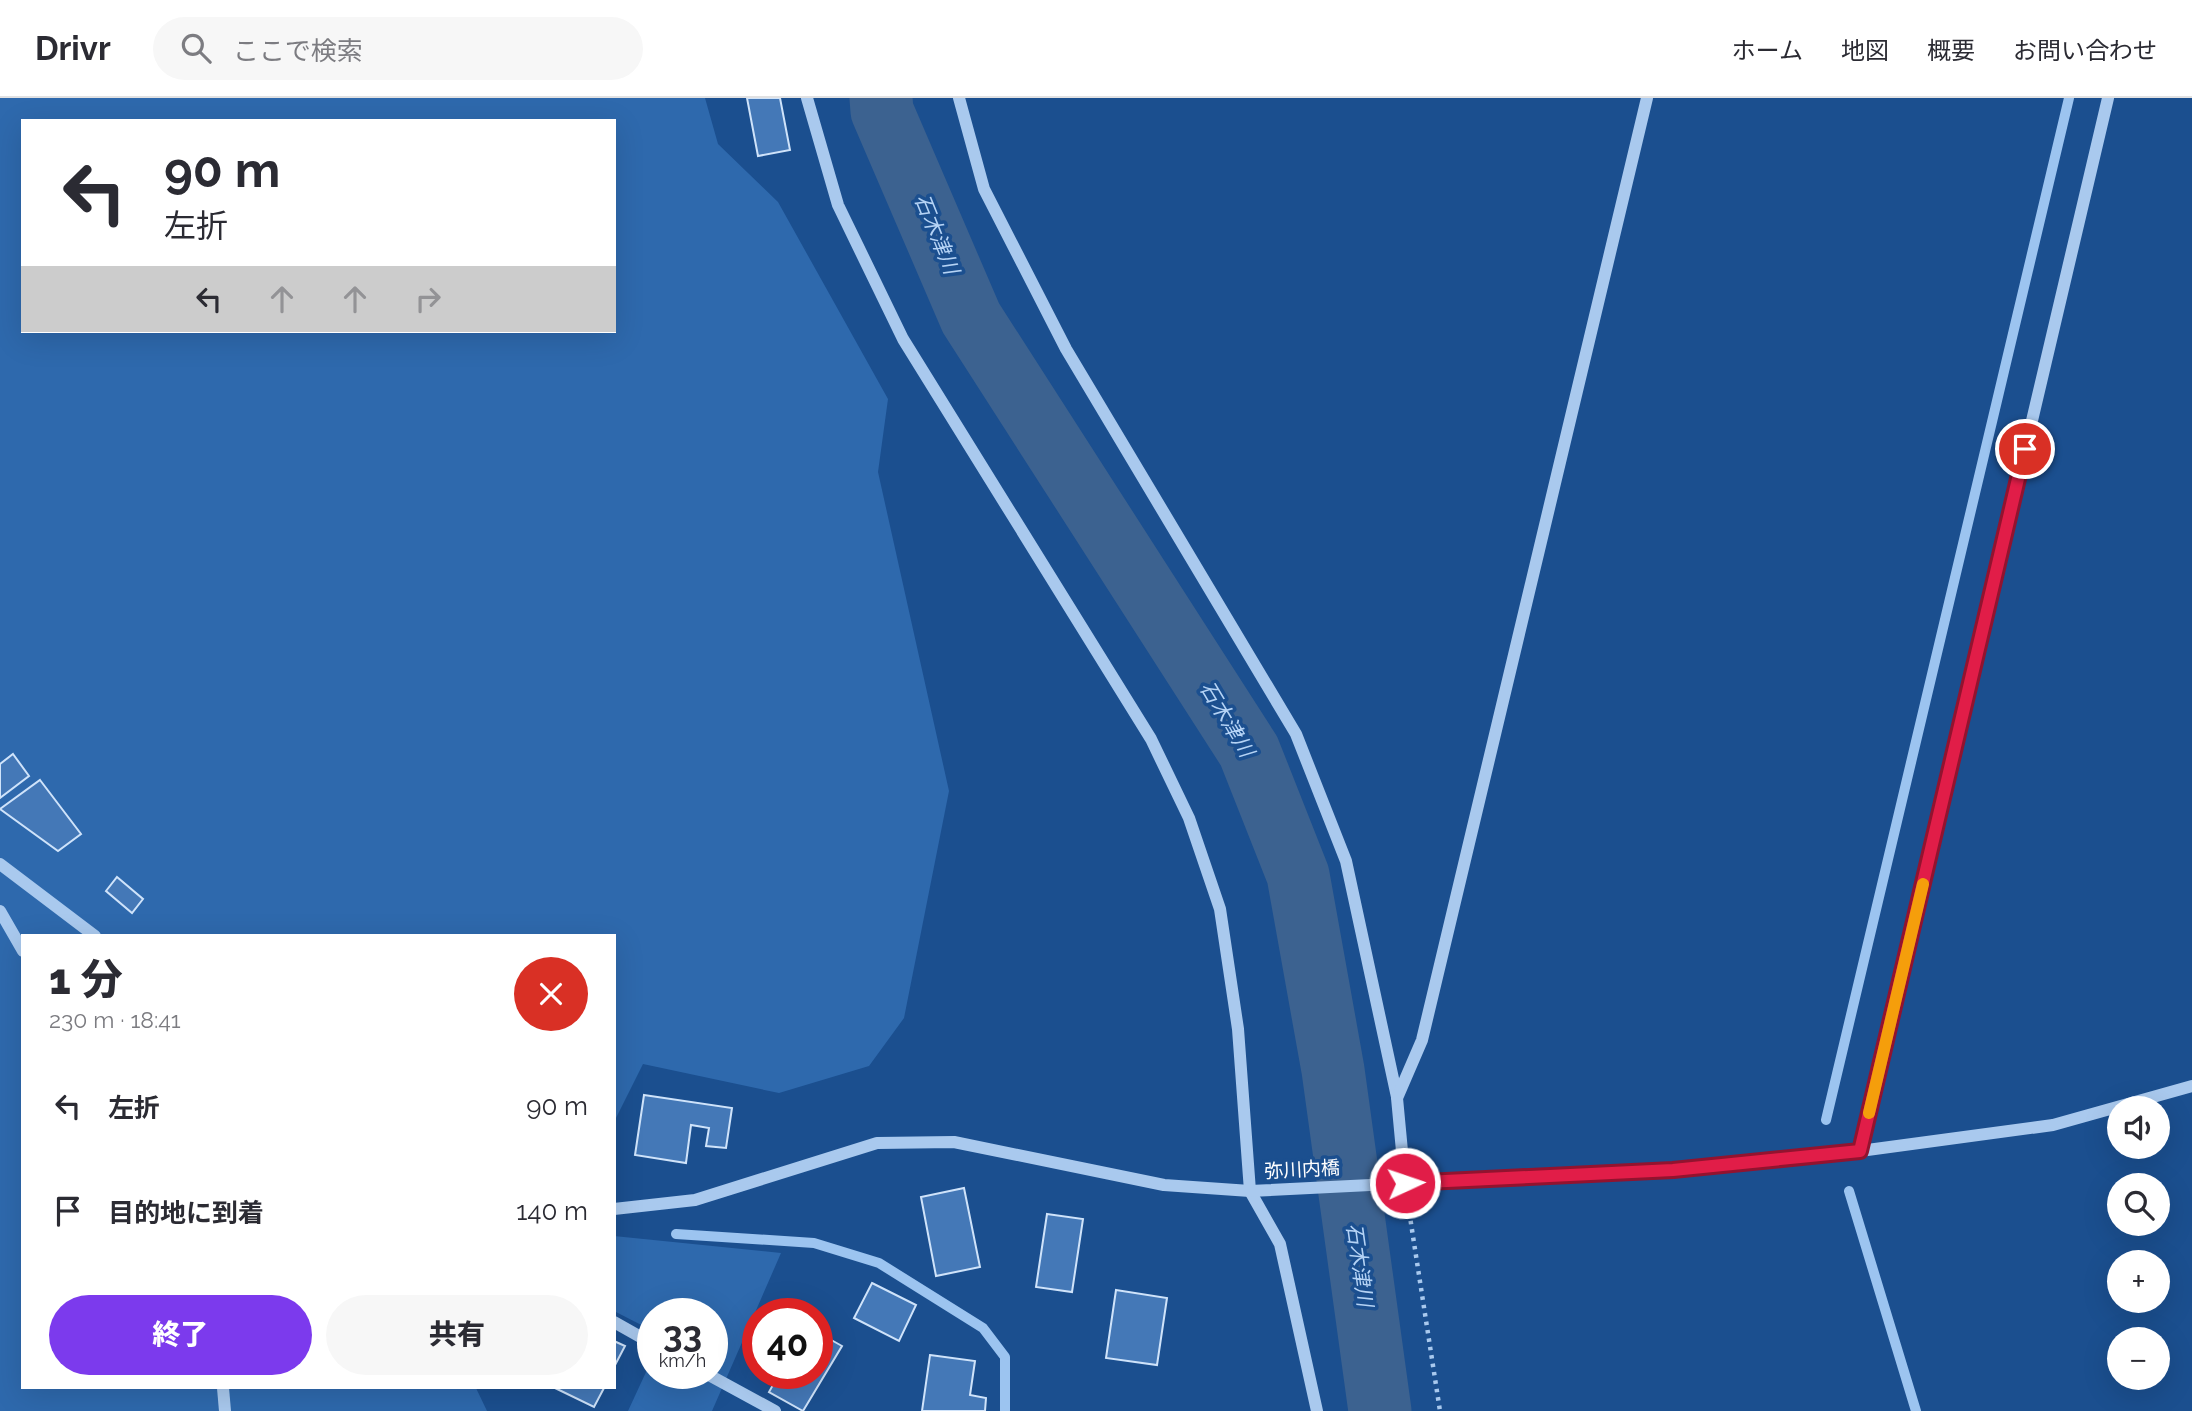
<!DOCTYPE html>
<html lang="ja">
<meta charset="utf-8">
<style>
body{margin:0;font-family:Raleway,"Noto Sans JP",sans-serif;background:#f7f7f7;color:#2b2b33;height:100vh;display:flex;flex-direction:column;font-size:26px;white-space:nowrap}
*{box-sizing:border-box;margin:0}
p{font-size:23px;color:#7c7c81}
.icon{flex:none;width:38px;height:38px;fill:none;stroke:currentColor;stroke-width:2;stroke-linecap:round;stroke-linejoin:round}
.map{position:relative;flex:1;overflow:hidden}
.side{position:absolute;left:21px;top:836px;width:595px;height:455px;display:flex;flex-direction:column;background:#fff;border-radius:0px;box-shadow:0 7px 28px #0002}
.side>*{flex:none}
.guide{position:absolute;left:21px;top:21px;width:595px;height:214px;border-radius:0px;box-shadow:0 7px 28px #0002;background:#fff;color:#2b2b33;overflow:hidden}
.fabs{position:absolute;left:2107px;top:998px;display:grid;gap:14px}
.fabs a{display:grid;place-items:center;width:63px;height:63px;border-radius:50%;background:#fff;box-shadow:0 7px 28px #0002;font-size:35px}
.speed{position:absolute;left:637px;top:1200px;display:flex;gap:14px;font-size:35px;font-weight:700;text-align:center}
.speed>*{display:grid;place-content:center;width:91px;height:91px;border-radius:50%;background:#fff;box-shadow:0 7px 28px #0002;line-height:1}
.speed small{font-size:18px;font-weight:400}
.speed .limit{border:10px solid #d22;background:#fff;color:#111}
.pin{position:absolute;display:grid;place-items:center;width:60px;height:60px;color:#fff;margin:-30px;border:4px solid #fff;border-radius:50%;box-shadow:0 2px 7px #0007}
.me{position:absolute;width:77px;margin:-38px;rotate:87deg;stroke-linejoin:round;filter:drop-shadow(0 0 5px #0008)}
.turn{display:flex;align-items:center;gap:24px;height:147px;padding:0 28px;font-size:32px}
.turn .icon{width:91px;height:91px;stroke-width:2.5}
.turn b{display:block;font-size:49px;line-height:60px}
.lanes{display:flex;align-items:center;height:66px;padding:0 28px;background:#0003;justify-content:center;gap:35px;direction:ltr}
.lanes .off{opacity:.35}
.round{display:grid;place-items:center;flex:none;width:74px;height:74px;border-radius:37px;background:#f7f7f7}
.overview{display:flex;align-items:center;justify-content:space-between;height:119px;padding:0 28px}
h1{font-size:42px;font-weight:800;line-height:52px}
.primary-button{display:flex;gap:14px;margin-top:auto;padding:14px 28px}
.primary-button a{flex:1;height:80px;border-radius:42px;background:#7c3aed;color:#fff;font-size:28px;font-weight:800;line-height:80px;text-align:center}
.primary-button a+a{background:#f7f7f7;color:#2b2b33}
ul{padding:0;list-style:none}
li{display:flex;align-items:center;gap:21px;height:105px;padding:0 28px}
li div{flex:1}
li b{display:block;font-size:26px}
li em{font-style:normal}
header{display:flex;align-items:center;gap:42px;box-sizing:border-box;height:98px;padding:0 35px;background:#fff;border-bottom:2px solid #e1e1e2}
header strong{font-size:33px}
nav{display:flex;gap:38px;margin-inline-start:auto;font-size:24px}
.search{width:490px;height:63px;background:#f7f7f7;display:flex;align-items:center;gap:18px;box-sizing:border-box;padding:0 24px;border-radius:38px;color:#7c7c81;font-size:26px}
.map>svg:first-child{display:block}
.green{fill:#2e69ad;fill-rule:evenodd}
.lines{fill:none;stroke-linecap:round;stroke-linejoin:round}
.stream{stroke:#9cc4f0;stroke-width:10}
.river{stroke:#3c6290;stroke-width:63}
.building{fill:#4478b7;stroke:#cfe3fa;stroke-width:2}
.path{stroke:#a9c9ee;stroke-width:4.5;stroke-dasharray:3.5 5;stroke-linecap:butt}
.minor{stroke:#a9c9ee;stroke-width:12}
.route-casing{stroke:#92132f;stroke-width:18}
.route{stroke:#e11d48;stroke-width:12}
.slow{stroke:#f59e0b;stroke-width:12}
.labels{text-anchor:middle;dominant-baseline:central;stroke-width:7;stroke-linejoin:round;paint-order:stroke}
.street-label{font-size:19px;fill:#fff;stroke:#1b4f8f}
.water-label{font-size:21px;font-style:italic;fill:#b5d3f5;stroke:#1b4f8f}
</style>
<header>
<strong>Drivr</strong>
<div class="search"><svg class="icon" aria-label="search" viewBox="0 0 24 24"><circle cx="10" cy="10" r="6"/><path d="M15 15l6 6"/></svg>ここで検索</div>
<nav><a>ホーム</a><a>地図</a><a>概要</a><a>お問い合わせ</a></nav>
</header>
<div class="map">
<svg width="2192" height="1313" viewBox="0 0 2192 1313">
<rect width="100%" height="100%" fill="#1b4f8f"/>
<!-- green -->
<g class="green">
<path d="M0 0H705L718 46 778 104 888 301 878 374 949 693 904 920 869 968 779 995 643 966 614 1024V838H23V1290H476L487 1313H0ZM23 23H614V233H23Z"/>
<polygon points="614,1138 781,1155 712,1313 628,1313 653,1259 653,1276 712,1276 712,1216 653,1216 653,1233 614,1213"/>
</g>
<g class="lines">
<!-- stream -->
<g class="stream">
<polyline points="1826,1022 2069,0"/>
<polyline points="1849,1093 1916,1313"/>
<polyline points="676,1136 814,1145 879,1165 983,1230 1005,1259 1005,1313"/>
</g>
<!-- river -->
<polyline class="river" points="881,0 882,13 971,220 1249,653 1298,777 1333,972 1380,1313"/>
</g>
<!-- building -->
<g class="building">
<polygon points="747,0 780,0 790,52 758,58"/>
<polygon points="13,656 29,678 0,700 0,666"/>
<polygon points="40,682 81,736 58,753 0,711"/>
<polygon points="117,779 143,801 132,815 106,793"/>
<polygon points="644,997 732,1010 726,1050 706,1048 709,1030 691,1027 686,1065 635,1057"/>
<polygon points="964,1090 980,1169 936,1178 921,1099"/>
<polygon points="1047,1116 1083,1121 1072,1194 1036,1189"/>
<polygon points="872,1185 916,1207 899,1243 854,1220"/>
<polygon points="1116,1192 1167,1200 1157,1267 1106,1260"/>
<polygon points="817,1234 842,1248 803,1313 769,1294 779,1276 817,1276"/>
<polygon points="614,1243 625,1248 614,1269"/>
<polygon points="930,1257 975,1263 970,1297 986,1300 985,1313 922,1313"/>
<polygon points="555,1290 604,1290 594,1309"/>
</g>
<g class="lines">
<!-- path -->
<polyline class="path" points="1408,1106 1440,1313"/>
<!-- minor -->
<g class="minor">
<polyline points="807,0 838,107 903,241 1151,641 1189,720 1220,811 1238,931 1250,1093 1280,1146 1317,1313"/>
<polyline points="959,0 984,91 1066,251 1296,636 1346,763 1397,999"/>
<polyline points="0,766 95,838"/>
<polyline points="0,813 23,853"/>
<polyline points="1860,1053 2108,0"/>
<polyline points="1405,1085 1397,1000 1422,942 1647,0"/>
<polyline points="614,1111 695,1102 877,1045 954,1044 1164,1087 1250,1093 1673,1072 1860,1053 2053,1027 2192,988"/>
<polyline points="614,1224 653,1246"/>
<polyline points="707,1276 775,1313"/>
<polyline points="223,1290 225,1313"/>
</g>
</g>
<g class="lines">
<!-- route casing -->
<g class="route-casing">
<polyline id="route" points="1405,1085 1673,1072 1860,1053 2025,351"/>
</g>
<!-- route -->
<use href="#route" class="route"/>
<!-- slow -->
<polyline class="slow" points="1869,1015 1923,786"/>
</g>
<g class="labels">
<!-- street labels -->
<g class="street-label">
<text transform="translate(1302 1071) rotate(-3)">弥川内橋</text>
</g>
<!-- water labels -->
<g class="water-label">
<text transform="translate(937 136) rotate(68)">石木津川</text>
<text transform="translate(1227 621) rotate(59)">石木津川</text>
<text transform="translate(1360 1167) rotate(82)">石木津川</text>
</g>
</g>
</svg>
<div class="fabs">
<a><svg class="icon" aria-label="sound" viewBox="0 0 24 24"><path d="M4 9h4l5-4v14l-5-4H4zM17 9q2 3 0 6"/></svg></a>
<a><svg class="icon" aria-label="search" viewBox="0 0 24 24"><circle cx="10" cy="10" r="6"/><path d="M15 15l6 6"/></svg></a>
<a>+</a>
<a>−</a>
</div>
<div class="speed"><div>33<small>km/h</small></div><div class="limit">40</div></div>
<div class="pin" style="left:2025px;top:351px;background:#d93025"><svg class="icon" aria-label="arrive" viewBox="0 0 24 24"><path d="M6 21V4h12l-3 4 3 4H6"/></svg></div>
<svg class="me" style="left:1405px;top:1085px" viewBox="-20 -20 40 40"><circle r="17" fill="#e11d48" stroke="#fff" stroke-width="3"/><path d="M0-11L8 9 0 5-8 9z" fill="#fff"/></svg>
<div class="guide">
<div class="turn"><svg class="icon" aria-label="left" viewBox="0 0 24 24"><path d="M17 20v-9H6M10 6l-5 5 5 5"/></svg><div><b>90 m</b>左折</div></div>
<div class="lanes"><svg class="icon" aria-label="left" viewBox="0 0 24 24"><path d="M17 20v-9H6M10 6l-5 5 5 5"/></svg><svg class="icon off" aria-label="ahead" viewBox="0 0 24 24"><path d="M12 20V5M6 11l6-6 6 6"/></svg><svg class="icon off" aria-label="ahead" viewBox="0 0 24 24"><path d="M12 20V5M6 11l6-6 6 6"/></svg><svg class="icon off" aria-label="right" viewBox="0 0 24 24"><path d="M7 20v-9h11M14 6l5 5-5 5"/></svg></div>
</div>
<section class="side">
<div class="overview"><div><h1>1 分</h1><p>230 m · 18:41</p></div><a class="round" style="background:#d93025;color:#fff"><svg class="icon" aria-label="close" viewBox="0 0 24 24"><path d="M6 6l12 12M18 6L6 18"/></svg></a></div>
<ul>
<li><svg class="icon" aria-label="left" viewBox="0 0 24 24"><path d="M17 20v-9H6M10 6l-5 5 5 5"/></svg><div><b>左折</b></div><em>90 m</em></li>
<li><svg class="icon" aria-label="arrive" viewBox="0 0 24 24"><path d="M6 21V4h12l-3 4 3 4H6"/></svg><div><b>目的地に到着</b></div><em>140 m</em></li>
</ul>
<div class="primary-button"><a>終了</a><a>共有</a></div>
</section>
</div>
